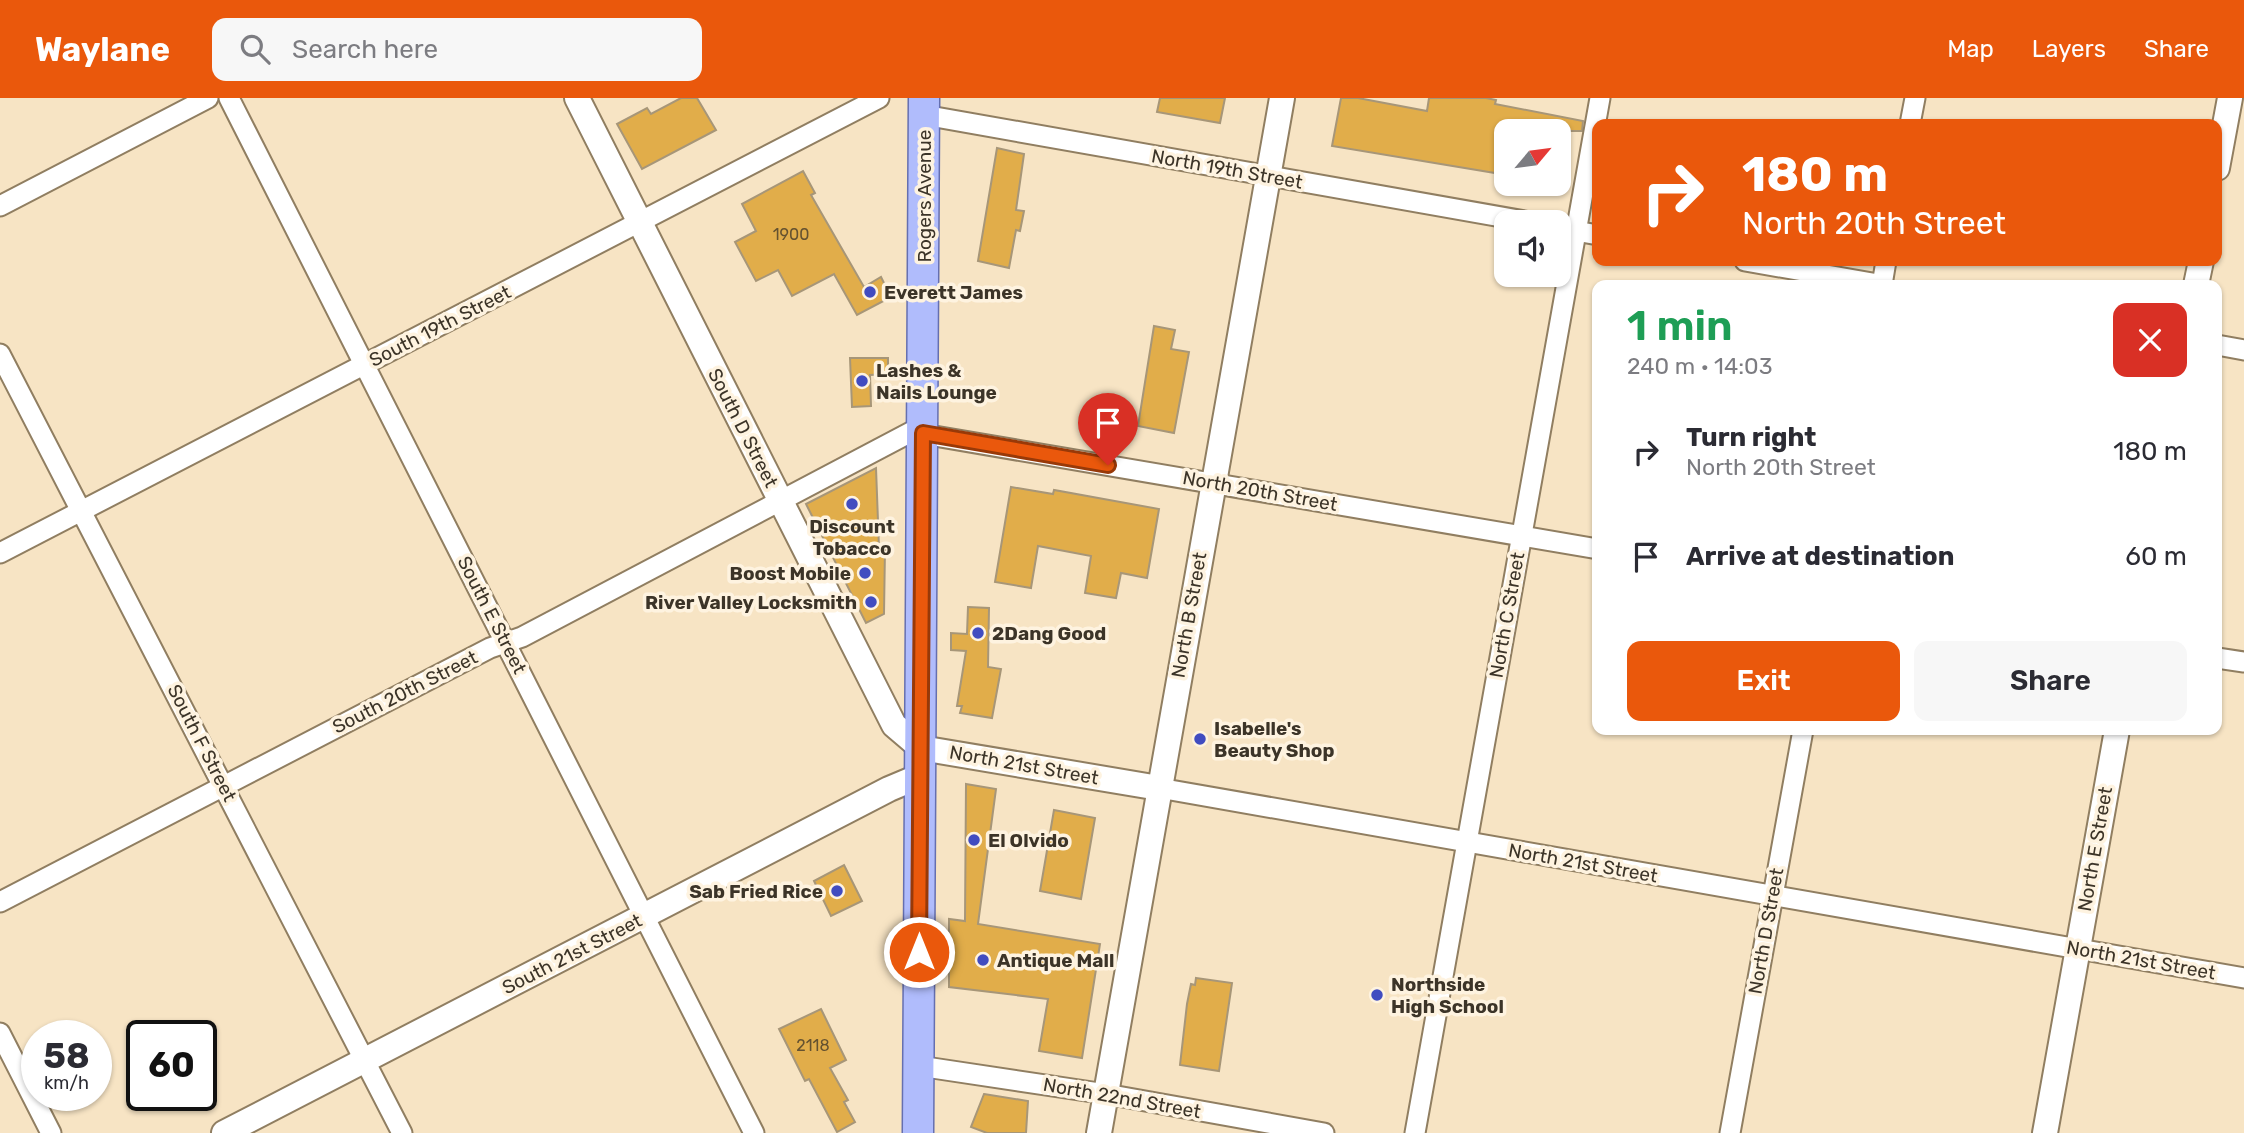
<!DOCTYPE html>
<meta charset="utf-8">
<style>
body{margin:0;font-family:Rubik,sans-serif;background:#f7f7f7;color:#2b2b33;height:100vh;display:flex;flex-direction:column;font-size:26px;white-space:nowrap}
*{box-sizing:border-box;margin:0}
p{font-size:23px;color:#7c7c81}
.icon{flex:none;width:38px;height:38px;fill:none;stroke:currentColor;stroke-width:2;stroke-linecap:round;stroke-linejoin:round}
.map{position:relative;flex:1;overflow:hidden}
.drawer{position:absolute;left:1592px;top:182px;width:630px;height:455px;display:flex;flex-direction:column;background:#fff;border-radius:14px;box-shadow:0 2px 5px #0004}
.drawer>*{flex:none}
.hud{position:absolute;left:1592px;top:21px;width:630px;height:147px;border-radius:14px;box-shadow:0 2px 5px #0004;background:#ea580c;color:#fff;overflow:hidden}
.needle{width:46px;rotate:61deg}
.tools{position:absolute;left:1494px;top:21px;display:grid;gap:14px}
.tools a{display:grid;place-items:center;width:77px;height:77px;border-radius:14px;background:#fff;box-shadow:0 2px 5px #0004;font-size:35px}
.speed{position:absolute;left:21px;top:922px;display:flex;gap:14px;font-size:35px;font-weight:700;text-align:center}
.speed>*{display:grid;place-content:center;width:91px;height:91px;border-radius:50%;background:#fff;box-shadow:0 2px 5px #0004;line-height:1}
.speed small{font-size:18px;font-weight:400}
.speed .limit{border:4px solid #111;border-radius:10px;background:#fff;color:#111}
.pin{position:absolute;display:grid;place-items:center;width:60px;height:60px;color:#fff;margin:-72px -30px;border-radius:50% 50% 50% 0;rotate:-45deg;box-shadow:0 0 7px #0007}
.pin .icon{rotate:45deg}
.me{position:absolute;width:77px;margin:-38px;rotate:0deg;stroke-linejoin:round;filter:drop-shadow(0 0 5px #0008)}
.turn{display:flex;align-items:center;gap:24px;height:147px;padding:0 35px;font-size:32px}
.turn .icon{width:91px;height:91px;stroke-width:2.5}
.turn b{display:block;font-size:49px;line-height:60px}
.round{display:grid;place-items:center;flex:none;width:74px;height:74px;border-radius:14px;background:#f7f7f7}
.head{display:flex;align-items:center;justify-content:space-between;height:119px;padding:0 35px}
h1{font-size:42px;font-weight:600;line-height:52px;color:#1e9e55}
.button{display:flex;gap:14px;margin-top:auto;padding:14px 35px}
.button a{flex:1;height:80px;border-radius:14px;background:#ea580c;color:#fff;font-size:28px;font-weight:600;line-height:80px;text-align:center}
.button a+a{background:#f7f7f7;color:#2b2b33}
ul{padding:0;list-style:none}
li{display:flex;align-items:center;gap:21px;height:105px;padding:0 35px}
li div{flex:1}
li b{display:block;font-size:26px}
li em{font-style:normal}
header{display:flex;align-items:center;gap:42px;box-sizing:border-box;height:98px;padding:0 35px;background:#ea580c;color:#fff}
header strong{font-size:33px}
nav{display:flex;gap:38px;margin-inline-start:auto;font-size:24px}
.search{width:490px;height:63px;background:#f7f7f7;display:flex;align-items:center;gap:18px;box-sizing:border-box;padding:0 24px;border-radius:14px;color:#7c7c81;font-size:26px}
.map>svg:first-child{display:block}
.building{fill:#e1ad4a;stroke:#a79678;stroke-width:2}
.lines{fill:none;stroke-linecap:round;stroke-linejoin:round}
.minor-casing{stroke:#907e61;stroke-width:23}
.tertiary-casing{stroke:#907e61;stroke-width:28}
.primary-casing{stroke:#656fb0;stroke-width:33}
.minor{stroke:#fff;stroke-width:19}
.tertiary{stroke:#fff;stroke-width:24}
.primary{stroke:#b0bcfc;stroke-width:30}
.route-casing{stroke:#983908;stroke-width:18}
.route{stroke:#ea580c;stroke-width:12}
.poi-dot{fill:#414cc0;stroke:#fef3e0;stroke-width:2.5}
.labels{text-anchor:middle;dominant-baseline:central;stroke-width:7;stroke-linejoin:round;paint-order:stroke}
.number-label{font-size:16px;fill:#655230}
.street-label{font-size:19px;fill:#3c3428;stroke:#fef3e0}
.poi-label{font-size:19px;font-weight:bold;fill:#3c3428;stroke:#fef3e0;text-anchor:start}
</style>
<header>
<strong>Waylane</strong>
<div class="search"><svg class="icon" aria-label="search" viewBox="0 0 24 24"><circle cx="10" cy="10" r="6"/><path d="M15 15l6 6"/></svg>Search here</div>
<nav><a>Map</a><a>Layers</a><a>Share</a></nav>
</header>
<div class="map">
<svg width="2244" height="1035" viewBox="0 0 2244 1035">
<rect width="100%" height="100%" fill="#f7e4c4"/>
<!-- building -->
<g class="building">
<polygon points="681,0 697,0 716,32 642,71 617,26 647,10 651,16"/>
<polygon points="1160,0 1225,0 1220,25 1157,14"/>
<polygon points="1341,0 1358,0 1427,13 1429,0 1486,0 1496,2 1495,6 1583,23 1582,33 1507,33 1507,77 1332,48"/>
<polygon points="997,50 1024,56 1016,112 1024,113 1020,133 1016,132 1009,170 978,163"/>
<polygon points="803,73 815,95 811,97 864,189 881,179 891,199 857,217 834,176 792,198 778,172 756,183 735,144 756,133 742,106"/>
<polygon points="1154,228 1175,232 1171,251 1189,254 1174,335 1138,328"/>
<polygon points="850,260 888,260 888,276 870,277 871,308 852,309"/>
<polygon points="876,370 879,450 885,450 884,516 866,525 806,406"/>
<polygon points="1011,389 1053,396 1054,392 1159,411 1147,480 1121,475 1116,500 1085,495 1091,458 1038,448 1031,490 995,484"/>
<polygon points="968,509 989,510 988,569 1001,571 992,620 960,615 962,608 957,608 966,553 951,552 951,535 967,536"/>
<polygon points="966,686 996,691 978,826 1100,846 1082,960 1039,953 1048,901 949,889 949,821 965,823"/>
<polygon points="1054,712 1095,720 1081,801 1040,793"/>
<polygon points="844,767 862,803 831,818 814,783"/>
<polygon points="1196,880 1232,885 1219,973 1180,967 1187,906 1191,886 1195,887"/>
<polygon points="821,911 846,962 830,970 848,1002 844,1004 855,1024 837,1034 809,981 805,983 779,931"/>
<polygon points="984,996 1028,1003 1026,1035 987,1035 971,1029"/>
</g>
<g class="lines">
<!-- minor casing -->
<g class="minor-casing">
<g id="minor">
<polyline points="229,0 754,1035"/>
<polyline points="924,17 1530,124"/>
<polyline points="1910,26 1915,0"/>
<polyline points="0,108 208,0"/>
<polyline points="1559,130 1598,137"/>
<polyline points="1745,163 1884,187"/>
<polyline points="1882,187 1886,163"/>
<polyline points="2217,247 2244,252"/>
<polyline points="0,256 402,1035"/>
<polyline points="0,455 879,0"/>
<polyline points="2217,560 2244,564"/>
<polyline points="1159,690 2244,880"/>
<polyline points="0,804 490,550 522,539 911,334 1598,451"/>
<polyline points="0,935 51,1035"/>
<polyline points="919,968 1106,996 1324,1035"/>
<polyline points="1415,1035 1600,0"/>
<polyline points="1730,1035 1803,632"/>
</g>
</g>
<!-- tertiary casing -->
<g class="tertiary-casing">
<g id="tertiary">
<polyline points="577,0 894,627 921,650 1159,690"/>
<polyline points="2217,70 2230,0"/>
<polyline points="2196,187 2201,163"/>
<polyline points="224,1035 889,691 920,678"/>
<polyline points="1099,1035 1282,0"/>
<polyline points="2045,1035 2117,632"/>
</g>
</g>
<!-- primary casing -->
<g class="primary-casing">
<polyline id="primary" points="918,1035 924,0"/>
</g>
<!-- minor -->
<use href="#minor" class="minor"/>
<!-- tertiary -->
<use href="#tertiary" class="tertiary"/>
<!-- primary -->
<use href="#primary" class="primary"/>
</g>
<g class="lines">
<!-- route casing -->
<g class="route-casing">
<polyline id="route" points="919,854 923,335 1108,367"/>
</g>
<!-- route -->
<use href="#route" class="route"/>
</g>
<!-- markers -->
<g class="poi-dot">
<circle cx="870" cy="194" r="7"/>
<circle cx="862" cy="283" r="7"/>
<circle cx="852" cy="406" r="7"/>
<circle cx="865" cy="475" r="7"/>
<circle cx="871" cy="504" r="7"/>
<circle cx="978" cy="535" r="7"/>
<circle cx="1200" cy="641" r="7"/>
<circle cx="974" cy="742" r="7"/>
<circle cx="837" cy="793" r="7"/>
<circle cx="983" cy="862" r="7"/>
<circle cx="1377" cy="897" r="7"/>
</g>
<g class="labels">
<!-- number labels -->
<g class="number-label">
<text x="791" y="136">1900</text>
<text x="813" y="947">2118</text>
</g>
<!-- street labels -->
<g class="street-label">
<text transform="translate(1227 71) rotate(10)">North 19th Street</text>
<text transform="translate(924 98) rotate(-90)">Rogers Avenue</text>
<text transform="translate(440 228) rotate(-27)">South 19th Street</text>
<text transform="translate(743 330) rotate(63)">South D Street</text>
<text transform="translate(1260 393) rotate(10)">North 20th Street</text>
<text transform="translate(492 517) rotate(63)">South E Street</text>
<text transform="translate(1189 517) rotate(-80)">North B Street</text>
<text transform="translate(1507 517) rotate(-80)">North C Street</text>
<text transform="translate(405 594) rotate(-27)">South 20th Street</text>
<text transform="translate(202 645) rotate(63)">South F Street</text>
<text transform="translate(1024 667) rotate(10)">North 21st Street</text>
<text transform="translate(2095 751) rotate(-80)">North E Street</text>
<text transform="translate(1583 765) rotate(10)">North 21st Street</text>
<text transform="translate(1766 833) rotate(-80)">North D Street</text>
<text transform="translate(572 856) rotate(-27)">South 21st Street</text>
<text transform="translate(2141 862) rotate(10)">North 21st Street</text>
<text transform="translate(1122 1000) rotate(10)">North 22nd Street</text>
</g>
<!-- poi labels -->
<g class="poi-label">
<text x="884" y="194">Everett James</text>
<text x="876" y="272">Lashes &amp;<tspan x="876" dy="22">Nails Lounge</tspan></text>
<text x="852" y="428" text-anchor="middle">Discount<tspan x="852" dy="22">Tobacco</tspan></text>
<text x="851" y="475" text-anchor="end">Boost Mobile</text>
<text x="857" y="504" text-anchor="end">River Valley Locksmith</text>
<text x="992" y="535">2Dang Good</text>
<text x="1214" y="630">Isabelle's<tspan x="1214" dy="22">Beauty Shop</tspan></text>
<text x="988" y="742">El Olvido</text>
<text x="823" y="793" text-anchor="end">Sab Fried Rice</text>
<text x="997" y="862">Antique Mall</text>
<text x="1391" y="886">Northside<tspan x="1391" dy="22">High School</tspan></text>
</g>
</g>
</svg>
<div class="tools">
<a><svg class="needle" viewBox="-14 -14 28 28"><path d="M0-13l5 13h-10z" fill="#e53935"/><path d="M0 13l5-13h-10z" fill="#7c7c81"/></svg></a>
<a><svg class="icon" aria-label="sound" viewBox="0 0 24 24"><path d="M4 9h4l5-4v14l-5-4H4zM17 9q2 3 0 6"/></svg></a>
</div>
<div class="speed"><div>58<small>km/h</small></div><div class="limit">60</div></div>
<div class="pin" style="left:1108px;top:367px;background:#d93025"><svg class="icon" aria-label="arrive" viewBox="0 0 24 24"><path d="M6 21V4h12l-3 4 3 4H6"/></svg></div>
<svg class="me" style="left:919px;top:854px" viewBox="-20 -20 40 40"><circle r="17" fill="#ea580c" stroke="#fff" stroke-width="3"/><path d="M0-11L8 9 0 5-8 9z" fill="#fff"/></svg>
<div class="hud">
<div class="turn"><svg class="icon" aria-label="right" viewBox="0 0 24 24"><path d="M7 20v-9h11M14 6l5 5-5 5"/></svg><div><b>180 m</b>North 20th Street</div></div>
</div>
<section class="drawer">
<div class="head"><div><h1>1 min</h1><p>240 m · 14:03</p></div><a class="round" style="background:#d93025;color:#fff"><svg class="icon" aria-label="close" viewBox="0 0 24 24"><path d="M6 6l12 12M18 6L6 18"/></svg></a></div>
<ul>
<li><svg class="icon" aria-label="right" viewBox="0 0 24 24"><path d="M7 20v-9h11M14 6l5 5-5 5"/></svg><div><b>Turn right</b><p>North 20th Street</p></div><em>180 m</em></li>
<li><svg class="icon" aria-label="arrive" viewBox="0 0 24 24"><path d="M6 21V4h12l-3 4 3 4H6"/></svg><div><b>Arrive at destination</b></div><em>60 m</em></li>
</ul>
<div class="button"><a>Exit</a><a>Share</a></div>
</section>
</div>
